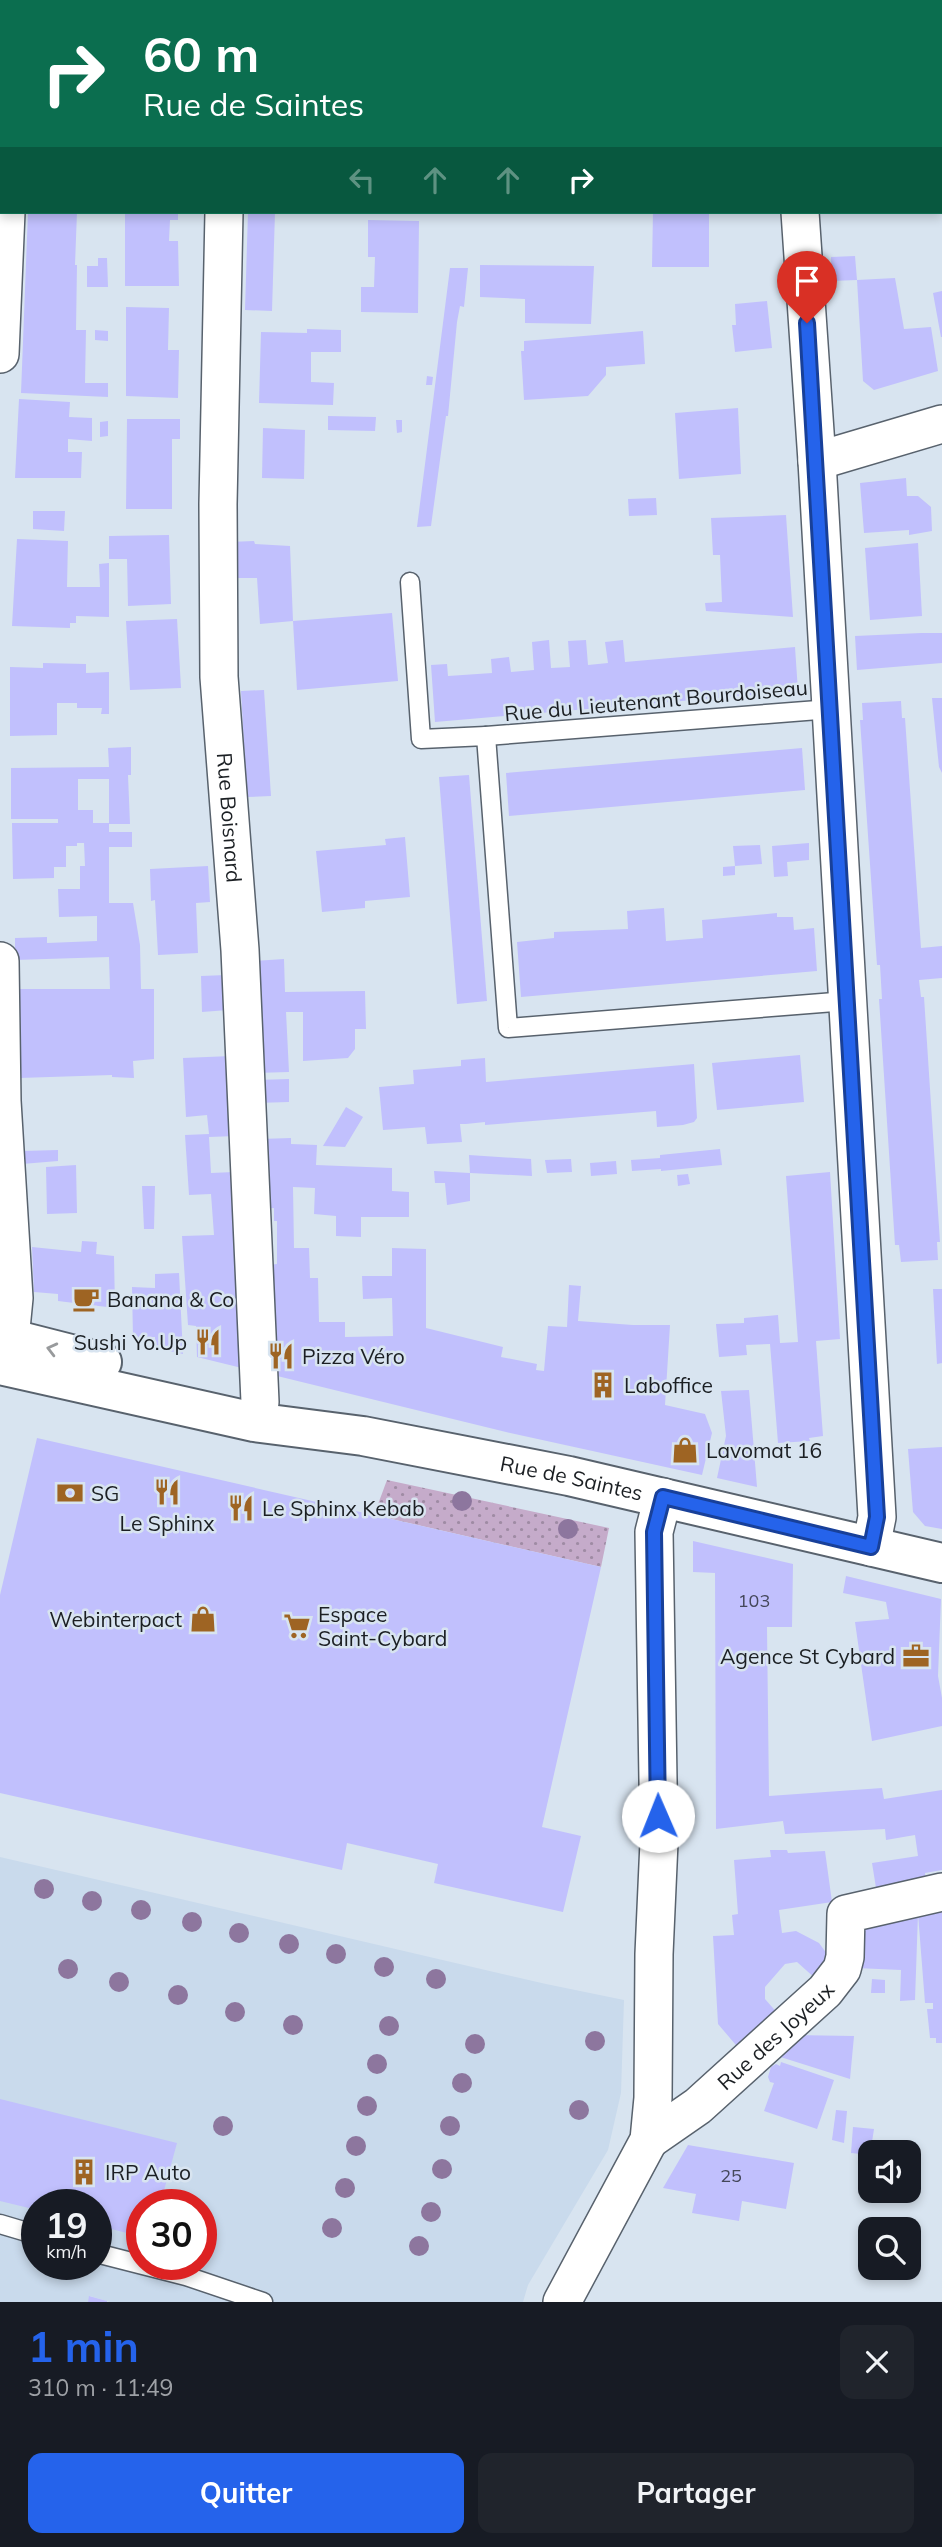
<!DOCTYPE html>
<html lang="fr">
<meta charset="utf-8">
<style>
body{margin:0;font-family:Mulish,sans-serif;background:#20242c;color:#f1f3f6;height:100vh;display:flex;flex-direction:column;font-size:26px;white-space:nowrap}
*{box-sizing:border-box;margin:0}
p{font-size:23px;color:#9ea1a6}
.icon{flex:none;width:38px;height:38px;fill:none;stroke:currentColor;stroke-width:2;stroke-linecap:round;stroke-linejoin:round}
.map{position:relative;height:2302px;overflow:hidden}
.side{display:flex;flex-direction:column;background:#171b24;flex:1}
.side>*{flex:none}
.guide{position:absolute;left:0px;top:0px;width:943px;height:214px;box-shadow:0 4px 10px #0003;background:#0b6e4f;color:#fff;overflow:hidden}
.controls{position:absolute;left:858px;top:2140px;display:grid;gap:14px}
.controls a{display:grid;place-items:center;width:63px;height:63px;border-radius:14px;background:#171b24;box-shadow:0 4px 10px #0003;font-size:35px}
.speed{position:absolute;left:21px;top:2189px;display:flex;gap:14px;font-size:35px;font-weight:700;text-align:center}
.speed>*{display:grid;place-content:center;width:91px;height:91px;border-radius:50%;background:#171b24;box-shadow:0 4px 10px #0003;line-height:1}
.speed small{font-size:18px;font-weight:400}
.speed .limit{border:10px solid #d22;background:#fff;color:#111}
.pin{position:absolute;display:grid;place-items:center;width:60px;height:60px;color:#fff;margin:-72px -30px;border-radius:50% 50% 50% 0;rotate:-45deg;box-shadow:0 0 7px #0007}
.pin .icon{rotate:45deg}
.me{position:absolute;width:77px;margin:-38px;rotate:359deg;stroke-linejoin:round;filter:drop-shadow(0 0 5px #0008)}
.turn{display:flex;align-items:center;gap:24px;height:147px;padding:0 28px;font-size:32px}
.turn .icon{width:91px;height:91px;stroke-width:2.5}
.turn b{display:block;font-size:49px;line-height:60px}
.lanes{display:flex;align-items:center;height:66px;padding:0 28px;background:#0003;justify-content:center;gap:35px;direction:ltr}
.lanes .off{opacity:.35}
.round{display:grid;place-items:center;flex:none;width:74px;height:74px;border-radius:14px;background:#20242c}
.head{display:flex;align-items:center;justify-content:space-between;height:119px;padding:0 28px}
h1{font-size:42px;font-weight:700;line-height:52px;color:#2563eb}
.cta{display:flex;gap:14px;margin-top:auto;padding:14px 28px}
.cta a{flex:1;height:80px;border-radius:14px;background:#2563eb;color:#fff;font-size:28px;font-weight:700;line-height:80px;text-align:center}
.cta a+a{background:#20242c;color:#f1f3f6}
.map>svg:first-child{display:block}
.built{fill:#c9daec;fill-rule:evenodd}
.grass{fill:url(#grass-dots)}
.building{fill:#c1c0fd;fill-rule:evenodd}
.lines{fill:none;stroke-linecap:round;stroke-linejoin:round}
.service-casing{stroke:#58626d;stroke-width:21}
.minor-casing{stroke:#58626d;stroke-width:40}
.secondary-casing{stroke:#58626d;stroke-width:42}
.service{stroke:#fff;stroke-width:18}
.minor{stroke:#fff;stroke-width:37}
.secondary{stroke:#fff;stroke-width:38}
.tree{fill:#8d769e}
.oneway{stroke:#989a9c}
.route-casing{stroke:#184099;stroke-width:18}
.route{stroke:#2563eb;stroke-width:12}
.labels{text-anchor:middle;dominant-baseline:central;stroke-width:5;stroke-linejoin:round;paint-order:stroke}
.number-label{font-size:18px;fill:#44475a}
.street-label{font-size:21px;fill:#1b1f23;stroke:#d8e4f0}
.poi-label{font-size:21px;fill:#1b1f23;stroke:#d8e4f0;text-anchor:start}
</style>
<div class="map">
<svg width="942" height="2302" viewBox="0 0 942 2302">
<defs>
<pattern id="grass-dots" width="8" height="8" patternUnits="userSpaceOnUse" patternTransform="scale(1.75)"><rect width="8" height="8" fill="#c5abca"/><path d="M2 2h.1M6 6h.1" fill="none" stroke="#9f8ba4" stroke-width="1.8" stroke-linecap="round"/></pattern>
</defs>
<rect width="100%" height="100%" fill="#d8e4f0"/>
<!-- built -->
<path class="built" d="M0 1857 546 1984 624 2000 621 2093 608 2150 528 2285 523 2302H110L90 2296 88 2302H0ZM37 2205H96V2264H37ZM142 2205H201V2264H142Z"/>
<!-- grass -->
<polygon class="grass" points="387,1480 609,1528 601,1567 374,1515"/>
<!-- building -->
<g class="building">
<polygon points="28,212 77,212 75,265 77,265 76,330 86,330 85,383 108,383 108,397 21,393"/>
<polygon points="125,212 178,212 178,220 170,220 169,241 178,241 179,286 125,286"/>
<polygon points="248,212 275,212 272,311 245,310"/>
<polygon points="653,212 709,212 709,267 652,267"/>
<polygon points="368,220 419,221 418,313 361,312 361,287 374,287 375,257 368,257"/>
<polygon points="855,256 857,280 832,281 831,257"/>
<polygon points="98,258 107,258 108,287 87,287 87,266 98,266"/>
<polygon points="480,265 594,266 591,324 525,323 525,299 480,297"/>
<polygon points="450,268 468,268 464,307 460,306 457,322 448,416 446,416 431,526 417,527"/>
<polygon points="895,278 904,329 931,327 938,371 874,390 863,381 857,280"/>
<polygon points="942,291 942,337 941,337 933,293"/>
<polygon points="767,301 772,348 735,352 732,325 736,325 735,304"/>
<polygon points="126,307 169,308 168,350 179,350 178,398 126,396"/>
<polygon points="307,329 341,330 341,352 311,352 311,382 334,383 333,405 259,403 261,332 307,333"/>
<polygon points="95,330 108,331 108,341 95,340"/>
<polygon points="643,331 645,364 606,367 606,375 588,396 524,400 521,351 524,351 524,341"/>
<polygon points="427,376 433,377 432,385 426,385"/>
<polygon points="19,399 70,402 69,417 92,418 92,441 68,439 68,452 82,452 81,478 15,478"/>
<polygon points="738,408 741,474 679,479 675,413"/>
<polygon points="328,416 376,417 375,431 328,430"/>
<polygon points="127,419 180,419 180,439 172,439 172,509 126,509"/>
<polygon points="396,420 402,420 402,432 397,433"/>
<polygon points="108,421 108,436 100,437 100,422"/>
<polygon points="263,428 305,430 304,479 262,478"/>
<polygon points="906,478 907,496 918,496 931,507 932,531 909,535 909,530 864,533 860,483"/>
<polygon points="656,498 657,515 629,516 628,499"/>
<polygon points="33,511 65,511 64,531 33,529"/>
<polygon points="786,515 793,617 706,611 705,603 722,602 720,555 713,555 711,518"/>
<polygon points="169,535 171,604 128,606 127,559 109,559 109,536"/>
<polygon points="17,539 68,541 67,587 100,587 99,564 109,563 109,617 76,616 76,623 70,623 70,628 12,626"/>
<polygon points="254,541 255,544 290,546 293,621 260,624 257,578 233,578 229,542"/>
<polygon points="918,543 922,616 870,620 865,548"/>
<polygon points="392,613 398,681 297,690 293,621"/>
<polygon points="177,619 181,688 130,690 126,621"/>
<polygon points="921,633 942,633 942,663 857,670 855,636"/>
<polygon points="549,640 551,668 570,667 568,641 586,640 588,665 608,663 605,642 623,640 625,662 795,647 798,691 435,722 431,665 447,664 448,676 492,673 491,659 509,657 511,672 534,670 532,642"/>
<polygon points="43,663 86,664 86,673 109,672 109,714 101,714 102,708 77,708 77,703 57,703 57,735 10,736 10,667 43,668"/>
<polygon points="264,690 271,796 247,797 241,691"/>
<polygon points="932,698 942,698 942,773 939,767"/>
<polygon points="901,701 902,718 905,718 921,948 942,946 942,978 919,980 921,997 924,997 940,1242 937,1242 938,1260 901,1262 899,1245 895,1245 879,999 882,999 880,965 877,965 860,720 863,720 862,703"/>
<path d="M131 747V775H128L130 824H109V832H132V847H109V903H133L140 945 141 989H154V1059L133 1061 134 1078 112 1077V1075L19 1078 16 989H110L109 957 15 960V938L47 937V943L97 941V916L59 917 58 889H80V866H85L84 843H77V846H66V867H54V878L13 879 12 823H58V819H11V768L109 767 108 748ZM78 779H109V823H93V810H78Z"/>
<polygon points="802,748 805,790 509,816 506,773"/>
<polygon points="469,775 487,1001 457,1004 439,777"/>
<polygon points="405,837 410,897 365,901 365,908 322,912 316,851 386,845 385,839"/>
<polygon points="809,843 809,860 787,862 788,876 774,877 772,846"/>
<polygon points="760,845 762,864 735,866 733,846"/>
<polygon points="208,866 210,902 196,903 198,953 158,955 155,900 151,901 150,869"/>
<polygon points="735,866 735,875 723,876 723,867"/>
<polygon points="664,908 666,941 703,938 702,920 777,913 777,917 793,917 794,930 814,928 817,971 521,997 517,942 554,938 554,932 628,929 627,911"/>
<polygon points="284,959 285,992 365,991 366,1029 355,1029 355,1049 348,1058 303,1061 303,1012 286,1012 289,1072 255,1073 253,961"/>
<polygon points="226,975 228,1010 202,1012 201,976"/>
<polygon points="800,1055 804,1102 717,1110 712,1063"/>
<polygon points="231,1056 236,1136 209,1137 211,1173 234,1172 250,1370 197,1357 196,1326 188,1325 182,1236 214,1235 211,1194 189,1195 185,1135 209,1134 207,1115 186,1117 183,1058"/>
<polygon points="485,1058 486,1082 694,1064 697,1118 694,1122 683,1125 657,1127 656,1111 485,1125 485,1122 466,1124 460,1124 462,1142 427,1144 425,1127 383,1130 379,1087 414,1084 413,1070 461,1066 461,1060"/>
<polygon points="289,1079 289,1102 256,1103 256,1080"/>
<polygon points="346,1107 363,1117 345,1147 323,1146"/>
<polygon points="291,1138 291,1144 317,1145 316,1165 392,1168 392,1191 409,1192 409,1217 361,1217 361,1237 336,1236 336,1216 314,1214 315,1188 293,1187 294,1248 309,1248 310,1278 318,1278 319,1322 345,1322 345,1337 393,1336 392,1298 363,1299 362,1276 392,1276 392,1248 426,1249 426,1328 503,1347 501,1357 537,1364 536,1370 544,1371 548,1326 567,1327 569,1285 581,1286 578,1321 633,1325 670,1325 665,1405 705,1414 712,1433 702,1475 506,1432 269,1374 269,1265 277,1264 277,1221 274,1221 274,1208 263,1209 259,1139"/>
<polygon points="720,1149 722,1165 661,1171 661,1169 632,1171 631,1160 660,1158 660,1155"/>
<polygon points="58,1150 58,1161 22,1164 22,1151"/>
<polygon points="469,1155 531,1159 532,1176 470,1173"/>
<polygon points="571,1159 572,1172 547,1173 545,1160"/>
<polygon points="616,1161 617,1174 591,1176 590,1163"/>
<polygon points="76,1165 77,1213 47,1214 46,1167"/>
<polygon points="434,1171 470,1173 470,1201 447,1205 445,1183 435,1183"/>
<polygon points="830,1172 840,1339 816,1341 823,1436 809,1438 810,1441 778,1443 770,1344 746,1345 747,1355 719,1357 716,1324 744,1323 744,1318 778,1315 780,1343 798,1342 786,1176"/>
<polygon points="688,1174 690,1184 678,1186 677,1175"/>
<polygon points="142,1186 155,1186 154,1229 144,1229"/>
<polygon points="82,1241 97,1242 96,1254 114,1256 115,1308 58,1301 58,1294 34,1292 32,1247 81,1252"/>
<polygon points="179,1273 183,1354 155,1348 155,1337 133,1338 132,1287 155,1288 155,1274"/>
<polygon points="933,1289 942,1289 942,1363 937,1364"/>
<polygon points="749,1390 757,1487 717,1478 726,1436 721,1391"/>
<polygon points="37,1438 601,1567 542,1827 581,1836 563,1912 434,1883 438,1864 347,1843 342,1870 0,1793 0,1595"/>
<polygon points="942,1447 942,1529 925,1526 913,1512 908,1449"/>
<polygon points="693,1541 793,1564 792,1627 767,1627 769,1796 882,1788 884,1799 942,1790 942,1870 925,1873 926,1886 877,1894 872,1863 918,1856 915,1835 886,1840 885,1829 785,1834 783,1821 716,1829 715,1573 693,1572"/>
<polygon points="846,1576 941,1599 938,1676 942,1698 942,1726 872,1741 855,1622 889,1619 886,1602 843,1593"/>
<polygon points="770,1850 787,1850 788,1853 825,1851 832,1902 779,1910 782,1933 796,1931 819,1943 830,1958 816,1979 797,1962 785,1964 765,1987 765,1999 779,2015 741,2051 718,2024 713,1936 734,1935 732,1915 738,1914 734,1860 771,1857"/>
<polygon points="942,1907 942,2043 936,2043 936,2038 930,2038 927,2009 933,2009 933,2003 925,2003 918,1914 915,2000 900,2001 901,1970 856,1968 858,1923"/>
<polygon points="872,1979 885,1980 885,1993 871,1993"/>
<polygon points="793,2035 854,2036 850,2079 771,2054"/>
<polygon points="781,2062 834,2080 817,2129 764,2111 774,2083 770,2082 768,2077 771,2067 776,2064 780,2066"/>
<polygon points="0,2099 177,2143 160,2205 142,2205 142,2237 96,2225 96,2205 37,2205 37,2210 0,2201"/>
<polygon points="836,2110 847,2111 844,2143 832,2140"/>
<polygon points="853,2127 874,2129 870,2155 851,2153"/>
<polygon points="688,2145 794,2163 786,2209 742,2201 739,2221 692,2213 696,2194 663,2188"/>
<polygon points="89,2296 107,2301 107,2302 88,2302"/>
</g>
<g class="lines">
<!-- service casing -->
<g class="service-casing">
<g id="service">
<polyline points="410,582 421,739 486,736 508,1028 847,1001"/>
<polyline points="486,736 831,709"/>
<polyline points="0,2224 37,2235"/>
<polyline points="96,2253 186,2276 263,2302"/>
</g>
</g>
<!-- minor casing -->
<g class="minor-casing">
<g id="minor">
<polyline points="785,0 785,2"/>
<polyline points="15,2 15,0"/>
<polyline points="234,2 234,0"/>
<path id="s1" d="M224 212 218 504 219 677 240 950 260 1402 254 1422"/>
<polyline points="800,212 817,461 877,1517 871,1547"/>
<polyline points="0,354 6,212"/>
<polyline points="817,461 942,424"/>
<polyline points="0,961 2,1101 14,1298 10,1339"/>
<path id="s2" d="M649 2140 698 2106 825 1991 842 1969 845 1957 846 1914 942 1892"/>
<polyline points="562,2302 649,2140 653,2098 654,1954 659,1842 654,1532 663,1497"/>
</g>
</g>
<!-- secondary casing -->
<g class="secondary-casing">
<g id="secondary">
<polyline points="0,1336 102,1362"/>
<path id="s3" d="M0 1365 254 1422 363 1436 569 1476 942 1563"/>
</g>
</g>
<!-- service -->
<use href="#service" class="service"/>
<!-- minor -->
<use href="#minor" class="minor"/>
<!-- secondary -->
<use href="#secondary" class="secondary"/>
</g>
<!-- trees -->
<g class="tree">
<circle cx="462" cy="1501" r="10"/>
<circle cx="568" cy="1529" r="10"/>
<circle cx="44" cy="1889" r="10"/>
<circle cx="92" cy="1901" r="10"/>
<circle cx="141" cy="1910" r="10"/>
<circle cx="192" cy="1922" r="10"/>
<circle cx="239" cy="1933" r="10"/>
<circle cx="289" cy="1944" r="10"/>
<circle cx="336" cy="1954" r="10"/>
<circle cx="384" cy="1967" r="10"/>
<circle cx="68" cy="1969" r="10"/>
<circle cx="436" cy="1979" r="10"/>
<circle cx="119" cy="1982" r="10"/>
<circle cx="178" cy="1995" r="10"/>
<circle cx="235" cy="2012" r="10"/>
<circle cx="293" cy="2025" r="10"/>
<circle cx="389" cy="2026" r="10"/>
<circle cx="595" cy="2041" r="10"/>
<circle cx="475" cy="2044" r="10"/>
<circle cx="377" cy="2064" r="10"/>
<circle cx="462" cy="2083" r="10"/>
<circle cx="367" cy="2106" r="10"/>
<circle cx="579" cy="2110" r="10"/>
<circle cx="223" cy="2126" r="10"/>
<circle cx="450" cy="2126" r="10"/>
<circle cx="356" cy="2146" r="10"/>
<circle cx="442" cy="2169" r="10"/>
<circle cx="345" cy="2188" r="10"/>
<circle cx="431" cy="2212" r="10"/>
<circle cx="332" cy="2228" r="10"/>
<circle cx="419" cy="2246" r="10"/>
</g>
<!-- one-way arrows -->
<defs><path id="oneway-chevron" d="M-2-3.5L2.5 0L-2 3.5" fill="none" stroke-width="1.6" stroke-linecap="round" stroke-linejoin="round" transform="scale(1.75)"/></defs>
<use class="oneway" href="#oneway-chevron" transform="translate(52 1349) rotate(-166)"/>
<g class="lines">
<!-- route casing -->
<g class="route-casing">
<polyline id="route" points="658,1816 654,1532 663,1497 871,1547 877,1517 807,323"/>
</g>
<!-- route -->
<use href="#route" class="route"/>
</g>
<!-- icons -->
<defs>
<g id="cafe-bare" transform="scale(2.1)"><path d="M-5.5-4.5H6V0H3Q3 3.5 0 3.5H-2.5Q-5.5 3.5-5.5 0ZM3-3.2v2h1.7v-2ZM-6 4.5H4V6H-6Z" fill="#9e6423" stroke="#d8e4f0" stroke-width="2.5" paint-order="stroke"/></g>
<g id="restaurant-bare" transform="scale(2.1)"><path d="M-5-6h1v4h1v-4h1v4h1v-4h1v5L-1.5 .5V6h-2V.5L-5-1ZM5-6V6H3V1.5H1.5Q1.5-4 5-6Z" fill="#9e6423" stroke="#d8e4f0" stroke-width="2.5" paint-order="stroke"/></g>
<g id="building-bare" transform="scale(2.1)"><path d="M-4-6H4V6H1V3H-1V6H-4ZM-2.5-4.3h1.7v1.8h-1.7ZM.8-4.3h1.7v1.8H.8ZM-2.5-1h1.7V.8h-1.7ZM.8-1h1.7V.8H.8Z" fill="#9e6423" stroke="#d8e4f0" stroke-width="2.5" paint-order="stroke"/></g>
<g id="shop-bare" transform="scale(2.1)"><path d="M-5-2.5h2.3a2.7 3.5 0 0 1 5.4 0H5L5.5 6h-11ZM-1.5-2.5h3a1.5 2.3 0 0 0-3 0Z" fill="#9e6423" stroke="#d8e4f0" stroke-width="2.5" paint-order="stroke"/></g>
<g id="bank-bare" transform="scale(2.1)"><path d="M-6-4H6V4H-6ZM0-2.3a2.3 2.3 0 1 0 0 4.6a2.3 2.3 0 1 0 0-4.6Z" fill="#9e6423" stroke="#d8e4f0" stroke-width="2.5" paint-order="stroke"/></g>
<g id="supermarket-bare" transform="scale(2.1)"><path d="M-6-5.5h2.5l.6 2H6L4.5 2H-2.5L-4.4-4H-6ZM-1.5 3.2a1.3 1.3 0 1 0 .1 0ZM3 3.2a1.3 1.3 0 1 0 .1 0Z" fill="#9e6423" stroke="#d8e4f0" stroke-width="2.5" paint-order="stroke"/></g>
<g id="office-bare" transform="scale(2.1)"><path d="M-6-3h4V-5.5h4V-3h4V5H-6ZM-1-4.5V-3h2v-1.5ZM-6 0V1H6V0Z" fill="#9e6423" stroke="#d8e4f0" stroke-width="2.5" paint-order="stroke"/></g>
</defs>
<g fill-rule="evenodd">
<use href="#cafe-bare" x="86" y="1299"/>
<use href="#restaurant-bare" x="208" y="1342"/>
<use href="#restaurant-bare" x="281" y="1356"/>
<use href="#building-bare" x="603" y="1385"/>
<use href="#shop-bare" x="685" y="1450"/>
<use href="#restaurant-bare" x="167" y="1492"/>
<use href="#bank-bare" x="70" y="1493"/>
<use href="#restaurant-bare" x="241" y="1508"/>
<use href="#shop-bare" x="203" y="1619"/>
<use href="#supermarket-bare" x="297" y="1626"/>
<use href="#office-bare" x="916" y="1656"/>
<use href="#building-bare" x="84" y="2172"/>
</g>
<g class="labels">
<!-- number labels -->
<g class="number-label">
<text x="754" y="1600">103</text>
<text x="731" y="2175">25</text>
</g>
<!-- street labels -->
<g class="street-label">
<text transform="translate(656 700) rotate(-5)">Rue du Lieutenant Bourdoiseau</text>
<text stroke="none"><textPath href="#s1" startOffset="606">Rue Boisnard</textPath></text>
<text stroke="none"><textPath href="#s3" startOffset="583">Rue de Saintes</textPath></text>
<text stroke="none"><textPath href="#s2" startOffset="164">Rue des Joyeux</textPath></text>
</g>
<!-- poi labels -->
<g class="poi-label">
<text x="107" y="1299">Banana &amp; Co</text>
<text x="187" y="1342" text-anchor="end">Sushi Yo.Up</text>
<text x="302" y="1356">Pizza Véro</text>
<text x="624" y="1385">Laboffice</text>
<text x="706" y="1450">Lavomat 16</text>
<text x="91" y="1493">SG</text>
<text x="262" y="1508">Le Sphinx Kebab</text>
<text x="167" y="1523" text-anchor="middle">Le Sphinx</text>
<text x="318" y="1614">Espace<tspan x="318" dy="24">Saint-Cybard</tspan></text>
<text x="182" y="1619" text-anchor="end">Webinterpact</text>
<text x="895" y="1656" text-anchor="end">Agence St Cybard</text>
<text x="105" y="2172">IRP Auto</text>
</g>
</g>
</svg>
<div class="controls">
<a><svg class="icon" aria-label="sound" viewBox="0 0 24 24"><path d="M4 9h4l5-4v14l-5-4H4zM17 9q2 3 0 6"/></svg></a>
<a><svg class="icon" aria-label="search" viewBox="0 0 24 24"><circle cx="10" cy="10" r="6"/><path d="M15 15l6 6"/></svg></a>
</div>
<div class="speed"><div>19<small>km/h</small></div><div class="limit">30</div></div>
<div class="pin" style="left:807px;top:323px;background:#d93025"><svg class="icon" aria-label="arrive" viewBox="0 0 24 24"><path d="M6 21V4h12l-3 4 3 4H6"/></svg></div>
<svg class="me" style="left:658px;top:1816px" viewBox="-20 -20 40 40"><circle r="19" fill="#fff"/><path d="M0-13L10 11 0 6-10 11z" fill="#2563eb"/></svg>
<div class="guide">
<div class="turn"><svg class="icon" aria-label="right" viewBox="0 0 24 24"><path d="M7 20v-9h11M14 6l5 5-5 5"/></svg><div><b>60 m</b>Rue de Saintes</div></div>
<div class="lanes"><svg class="icon off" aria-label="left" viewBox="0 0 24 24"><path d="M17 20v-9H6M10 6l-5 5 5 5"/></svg><svg class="icon off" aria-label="ahead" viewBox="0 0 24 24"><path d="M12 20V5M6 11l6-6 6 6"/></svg><svg class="icon off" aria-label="ahead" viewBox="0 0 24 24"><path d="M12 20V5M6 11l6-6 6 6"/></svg><svg class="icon" aria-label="right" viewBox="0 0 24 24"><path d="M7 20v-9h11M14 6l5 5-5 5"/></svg></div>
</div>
</div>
<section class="side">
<div class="head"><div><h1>1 min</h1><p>310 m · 11:49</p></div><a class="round"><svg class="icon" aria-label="close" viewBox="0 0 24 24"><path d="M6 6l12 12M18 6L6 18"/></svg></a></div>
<div class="cta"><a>Quitter</a><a>Partager</a></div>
</section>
